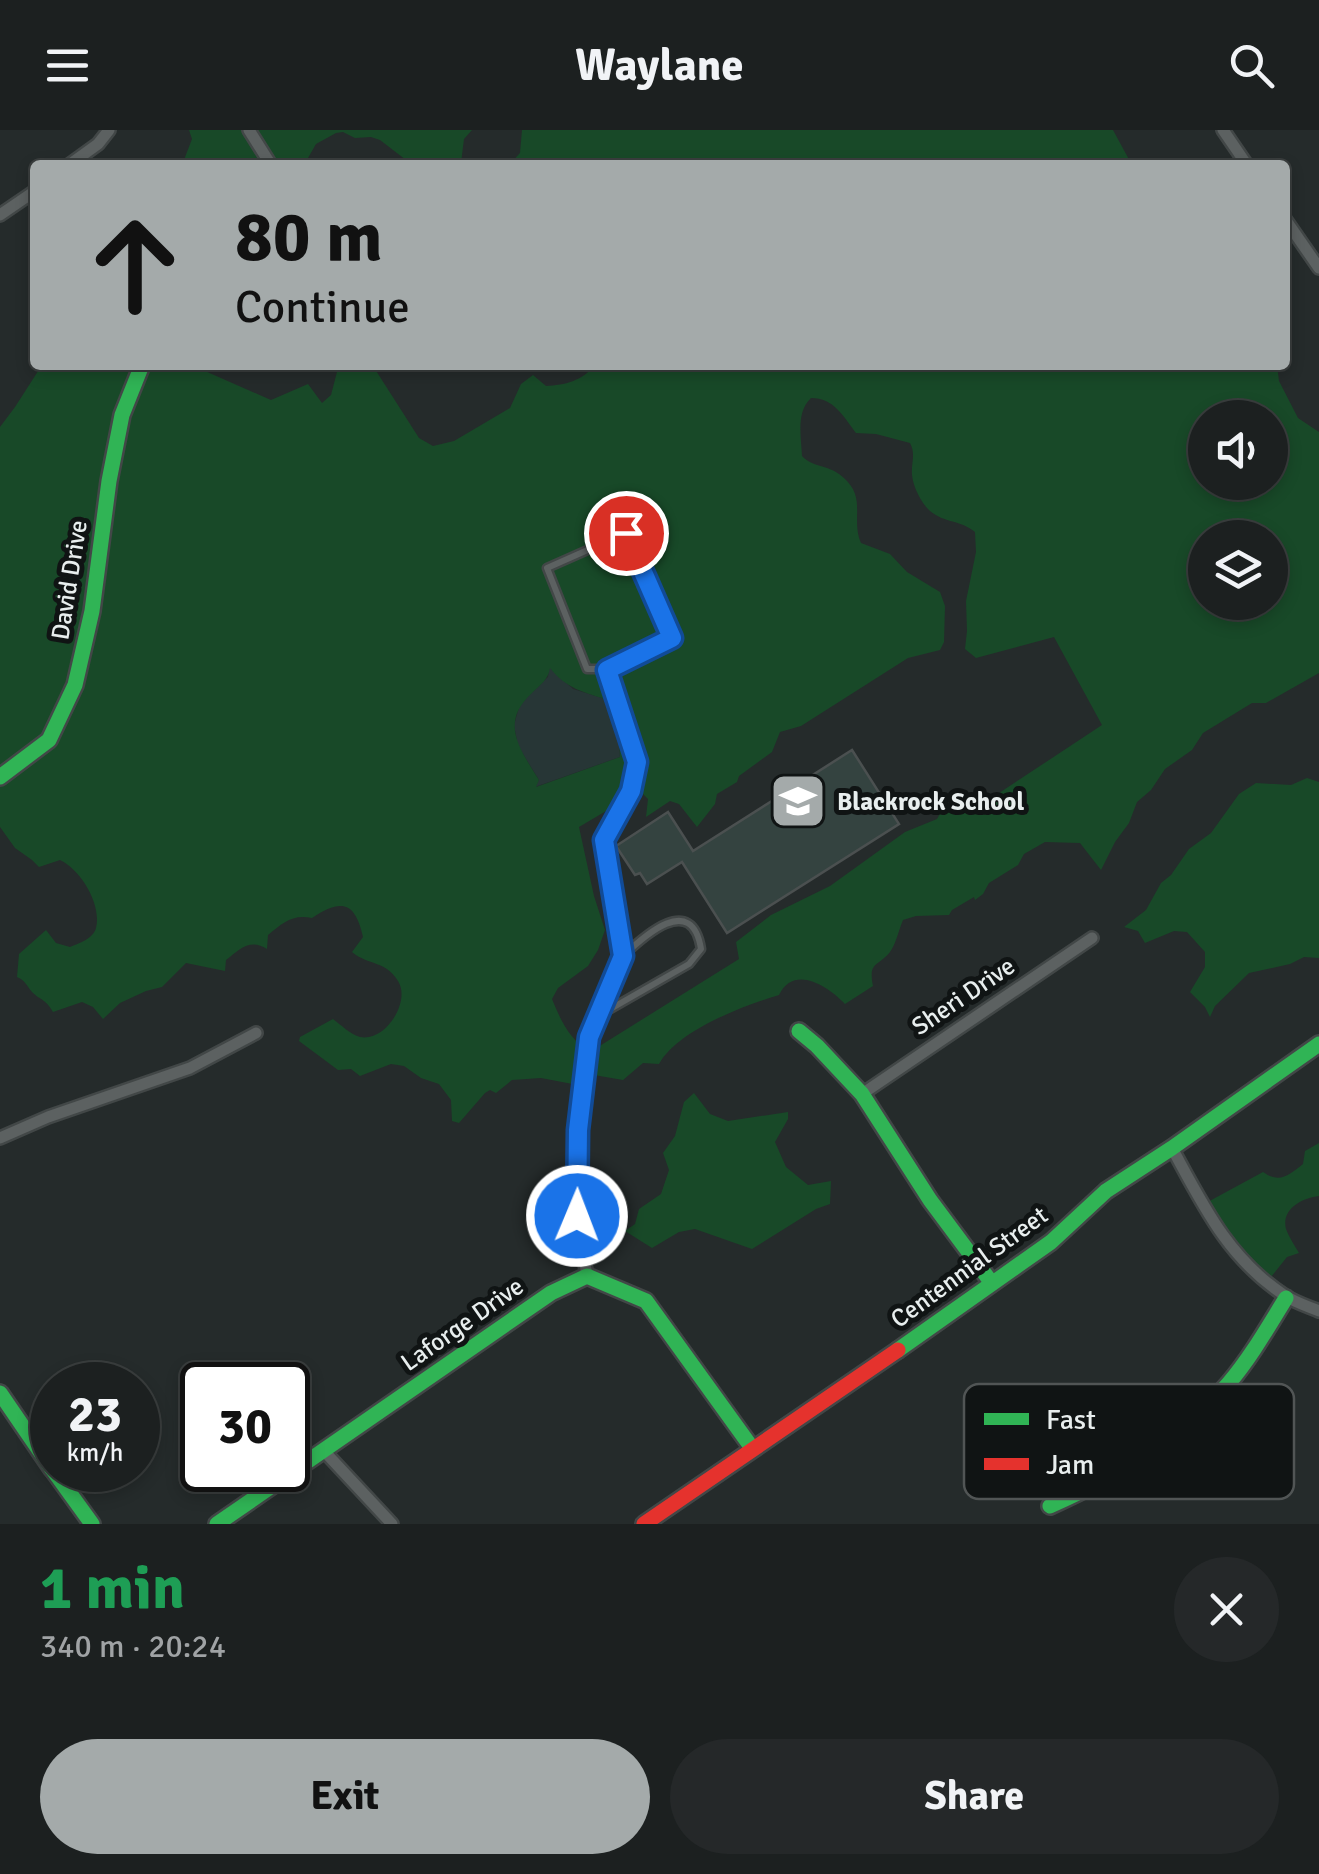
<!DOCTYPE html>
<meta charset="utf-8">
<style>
body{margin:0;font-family:Signika,sans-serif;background:#252829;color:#f1f3f6;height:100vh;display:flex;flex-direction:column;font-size:38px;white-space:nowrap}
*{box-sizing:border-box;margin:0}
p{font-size:32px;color:#a0a3a5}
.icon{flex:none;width:55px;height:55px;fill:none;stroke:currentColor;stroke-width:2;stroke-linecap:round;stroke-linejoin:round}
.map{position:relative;height:1394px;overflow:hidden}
.drawer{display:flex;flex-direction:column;background:#1c2020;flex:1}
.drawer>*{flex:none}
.hud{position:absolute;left:30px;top:30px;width:1260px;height:210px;border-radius:10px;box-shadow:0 5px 15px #0003,0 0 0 2px #3a3e3e;background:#a4aaaa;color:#111;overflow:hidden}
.buttons{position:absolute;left:1188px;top:270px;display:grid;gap:20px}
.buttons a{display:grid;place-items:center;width:100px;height:100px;border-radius:50%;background:#1c2020;box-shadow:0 5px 15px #0003,0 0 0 2px #3a3e3e;font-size:50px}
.speed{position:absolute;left:30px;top:1232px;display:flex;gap:20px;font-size:50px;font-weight:700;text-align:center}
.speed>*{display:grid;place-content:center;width:130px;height:130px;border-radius:50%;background:#1c2020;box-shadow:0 5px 15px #0003,0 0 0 2px #3a3e3e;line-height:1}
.speed small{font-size:25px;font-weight:400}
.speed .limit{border:5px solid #111;border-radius:15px;background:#fff;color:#111}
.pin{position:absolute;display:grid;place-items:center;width:85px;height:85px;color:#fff;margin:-42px;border:5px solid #fff;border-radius:50%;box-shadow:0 2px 10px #0007}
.me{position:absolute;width:110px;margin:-55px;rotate:1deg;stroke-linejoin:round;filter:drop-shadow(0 0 8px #0008)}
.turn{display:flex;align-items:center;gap:35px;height:210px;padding:0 40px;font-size:45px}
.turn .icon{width:130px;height:130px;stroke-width:2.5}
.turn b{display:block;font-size:70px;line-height:85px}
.round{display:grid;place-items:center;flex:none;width:105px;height:105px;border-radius:52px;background:#252829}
.overview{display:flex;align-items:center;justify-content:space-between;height:170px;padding:0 40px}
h1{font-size:60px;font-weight:800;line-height:75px;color:#1e9e55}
.primary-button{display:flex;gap:20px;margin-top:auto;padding:20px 40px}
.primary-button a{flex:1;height:115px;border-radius:60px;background:#a4aaaa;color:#111;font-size:40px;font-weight:800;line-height:115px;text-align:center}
.primary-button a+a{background:#252829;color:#f1f3f6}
header{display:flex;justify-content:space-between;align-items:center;height:130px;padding:0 40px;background:#1c2020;font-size:45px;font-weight:800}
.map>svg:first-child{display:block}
.built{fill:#273636}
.green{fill:#184928;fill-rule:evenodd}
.building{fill:#344340;stroke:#4b5050;stroke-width:2.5}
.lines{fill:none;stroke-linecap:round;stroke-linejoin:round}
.lane-casing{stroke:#424747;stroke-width:11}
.street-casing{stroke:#424747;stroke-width:16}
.fast-casing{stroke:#424747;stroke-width:20}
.jam-casing{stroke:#424747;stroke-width:20}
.lane{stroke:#5c6161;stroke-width:6}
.street{stroke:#5c6161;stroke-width:11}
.fast{stroke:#30b455;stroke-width:15}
.jam{stroke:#e5322d;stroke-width:15}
.route-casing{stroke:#114b97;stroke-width:25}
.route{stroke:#1a73e8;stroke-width:18}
.labels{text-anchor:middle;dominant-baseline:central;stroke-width:10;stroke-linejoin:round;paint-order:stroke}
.street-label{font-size:25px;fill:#e8eeee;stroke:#101414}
.poi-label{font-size:25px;font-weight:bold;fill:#e8eeee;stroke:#101414;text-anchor:start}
.key{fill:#101414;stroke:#515555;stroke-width:2.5}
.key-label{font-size:28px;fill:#e8eeee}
</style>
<header><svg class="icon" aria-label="menu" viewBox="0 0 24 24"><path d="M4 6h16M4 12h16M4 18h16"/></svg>Waylane<svg class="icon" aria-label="search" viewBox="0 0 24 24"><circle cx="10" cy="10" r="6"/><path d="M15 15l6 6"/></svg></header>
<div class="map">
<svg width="1319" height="1394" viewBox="0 0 1319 1394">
<rect width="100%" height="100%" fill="#252b2b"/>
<!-- built -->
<polygon class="built" points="549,536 573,559 609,570 619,604 620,627 535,657 539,650 518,616 514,595 520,574 548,547"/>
<!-- green -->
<g class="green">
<polygon points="189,0 472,0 464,9 461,33 452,34 436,30 406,30 380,10 371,7 355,8 343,2 336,3 316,14 304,35 182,35 192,9"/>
<polygon points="522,0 1113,0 1132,35 509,35 520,23"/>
<path d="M42 235H201L205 241 271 270 308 254 322 273 331 265 338 238 357 241 373 236 419 308 433 316 454 311 510 278 521 254 533 245 546 256C565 255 582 251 595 235H1277L1279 251 1298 288 1319 302V543L1266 573H1252L1203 603 1192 620 1165 639 1151 660 1137 672 1129 693 1115 712 1101 740 1080 713 1045 712 1024 724 1018 735 989 753 983 764 975 770 974 767 952 780 949 785 916 786 903 790C899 799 896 814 890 822 878 837 868 831 873 856L845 874C828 856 794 834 779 865 743 876 678 900 659 934L643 933 623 950 588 944 583 956 541 948 512 950 496 963 490 960 485 963 459 993 452 991 451 970 439 954 421 948 404 936 391 934 360 946 351 939 338 940 299 911 300 907 333 889C340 894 351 905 360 907 386 912 411 871 398 851 385 830 369 836 352 822L363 807C355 771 341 769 312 788 292 784 283 793 268 805L267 819C250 808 240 819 226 830L225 841 186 833 162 857 146 861 120 873 103 889 93 877 82 872 53 882C45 868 41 871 32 862 26 855 26 851 17 847L19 824 46 800 56 813 70 817C79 813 93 809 96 798 102 774 80 739 60 730L39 737 32 730 15 718 0 697V297L15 277ZM811 268C834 268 843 286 856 303L876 304 910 313C916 324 911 333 912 345 913 357 922 374 930 381 944 393 961 390 975 402L976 422 966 471 967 501 965 519 976 528 1054 507 1102 595 987 671 974 676 963 668 941 682 937 689 905 702 830 756 771 785 736 812 739 829 590 922C569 909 561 891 552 869L558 858 588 836 598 820 605 800 594 766 579 697 640 661 648 669 646 687 670 671 679 674 697 697 715 674 717 664 737 652 739 646 772 622 780 602 801 596 908 528 940 520 944 512 945 476 940 462 907 442 890 424 861 413C850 387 869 366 839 344 827 335 812 337 802 326 801 306 796 282 811 268ZM1205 288H1270V352H1205ZM1205 408H1270V472H1205ZM550 538C565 558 585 563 609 570L619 604 620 627 536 657 539 650C520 619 499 593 532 563 541 554 548 550 550 538Z"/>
<polygon points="1307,648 1319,652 1319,828 1304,827 1290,834 1249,843 1215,876 1210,887 1205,877 1190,862 1205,837 1205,822 1187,802 1174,801 1145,813 1138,801 1124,797 1146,780 1161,753 1171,745 1189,719 1211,703 1239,664 1256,653 1291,655"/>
<polygon points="694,963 710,984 728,991 788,982 788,989 775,1012 786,1037 808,1055 831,1051 830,1074 816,1079 752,1119 695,1099 679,1102 652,1118 625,1101 635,1094 639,1079 661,1064 669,1040 663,1023 675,1006 684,972"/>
<path d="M1319 1013V1066C1302 1068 1281 1079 1286 1099 1289 1107 1295 1116 1299 1123L1287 1127 1267 1152 1204 1074 1263 1042C1280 1054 1289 1045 1303 1034L1305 1021Z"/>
</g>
<!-- building -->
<polygon class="building" points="852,620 899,694 727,803 682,732 647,754 640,743 635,745 616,716 668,682 693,721"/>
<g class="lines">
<!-- lane casing -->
<g class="lane-casing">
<g id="lane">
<path d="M598 886 689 834 701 819C692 762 644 806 623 826"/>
<polyline points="589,906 623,826 604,710 631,661 637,632 607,539 587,539 547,438 626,403 672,507 607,539"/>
</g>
</g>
<!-- street casing -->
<g class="street-casing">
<g id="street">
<polyline points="249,0 271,35"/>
<polyline points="1223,0 1247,35"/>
<polyline points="69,35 98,14 109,0"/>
<polyline points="0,85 35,61"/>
<polyline points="1285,89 1319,138"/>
<polyline points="862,964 1092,808"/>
<polyline points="0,1008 48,987 190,938 256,903"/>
<path d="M1172 1018C1203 1075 1228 1128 1284 1165 1294 1172 1307 1176 1319 1181"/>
<polyline points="587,1146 577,1085 578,1000 589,907"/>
<polyline points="324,1321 392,1394"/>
</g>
</g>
<!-- fast casing -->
<g class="fast-casing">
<g id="fast">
<polyline points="0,647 49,610 75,555 92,481 109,351 122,285 142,235"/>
<polyline points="799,901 817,916 862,964 930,1070 991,1152"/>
<polyline points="898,1220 1051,1112 1106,1061 1172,1018 1319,914"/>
<polyline points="0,1263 52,1339"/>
<polyline points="53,1340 92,1394"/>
<path d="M1050 1376C1117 1346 1181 1309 1229 1253 1251 1227 1268 1197 1286 1168"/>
<polyline points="217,1394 551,1163 587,1146 646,1171 752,1318"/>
</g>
</g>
<!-- jam casing -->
<g class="jam-casing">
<polyline id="jam" points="644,1394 898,1220"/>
</g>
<!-- lane -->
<use href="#lane" class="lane"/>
<!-- street -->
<use href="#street" class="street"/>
<!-- fast -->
<use href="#fast" class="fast"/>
<!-- jam -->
<use href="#jam" class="jam"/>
</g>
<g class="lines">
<!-- route casing -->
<g class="route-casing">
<polyline id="route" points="577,1086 578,1000 589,907 623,826 604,710 631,661 637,632 607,540 672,508 626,403"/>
</g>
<!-- route -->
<use href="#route" class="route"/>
</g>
<!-- icons -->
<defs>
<g id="school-square" transform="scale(2.875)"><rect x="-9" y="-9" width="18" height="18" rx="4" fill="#a4aaaa" stroke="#101414"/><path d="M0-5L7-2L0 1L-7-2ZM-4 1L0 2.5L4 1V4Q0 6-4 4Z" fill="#fff"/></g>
</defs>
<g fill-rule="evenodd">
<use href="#school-square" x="798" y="671"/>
</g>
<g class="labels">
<!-- street labels -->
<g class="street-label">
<text transform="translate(69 450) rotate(-81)">David Drive</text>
<text transform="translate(963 866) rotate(-34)">Sheri Drive</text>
<text transform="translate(969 1137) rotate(-36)">Centennial Street</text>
<text transform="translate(462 1194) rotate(-35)">Laforge Drive</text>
</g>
<!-- poi labels -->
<g class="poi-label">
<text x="837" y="671">Blackrock School</text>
</g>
</g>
<!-- legend -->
<rect x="964" y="1254" width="330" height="115" rx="15" class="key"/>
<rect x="984" y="1283" width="45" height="12" fill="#30b455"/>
<rect x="984" y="1328" width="45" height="12" fill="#e5322d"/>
<g class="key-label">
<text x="1046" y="1299">Fast</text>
<text x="1046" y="1344">Jam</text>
</g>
</svg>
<div class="buttons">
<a><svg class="icon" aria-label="sound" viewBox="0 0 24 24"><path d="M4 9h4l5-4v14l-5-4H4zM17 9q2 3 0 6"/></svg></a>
<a><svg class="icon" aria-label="layers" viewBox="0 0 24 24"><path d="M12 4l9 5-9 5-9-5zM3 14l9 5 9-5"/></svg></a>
</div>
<div class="speed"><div>23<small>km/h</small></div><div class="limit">30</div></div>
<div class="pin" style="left:626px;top:403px;background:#d93025"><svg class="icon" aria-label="arrive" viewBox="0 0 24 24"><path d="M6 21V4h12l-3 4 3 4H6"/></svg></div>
<svg class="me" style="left:577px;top:1086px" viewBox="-20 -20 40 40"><circle r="17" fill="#1a73e8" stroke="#fff" stroke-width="3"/><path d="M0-11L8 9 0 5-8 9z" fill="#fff"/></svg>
<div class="hud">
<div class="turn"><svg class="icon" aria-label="ahead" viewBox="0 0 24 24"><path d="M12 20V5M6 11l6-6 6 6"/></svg><div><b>80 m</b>Continue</div></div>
</div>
</div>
<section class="drawer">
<div class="overview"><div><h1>1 min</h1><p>340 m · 20:24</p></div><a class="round"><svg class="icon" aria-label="close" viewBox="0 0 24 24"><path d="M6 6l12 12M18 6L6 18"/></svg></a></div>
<div class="primary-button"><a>Exit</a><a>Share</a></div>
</section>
